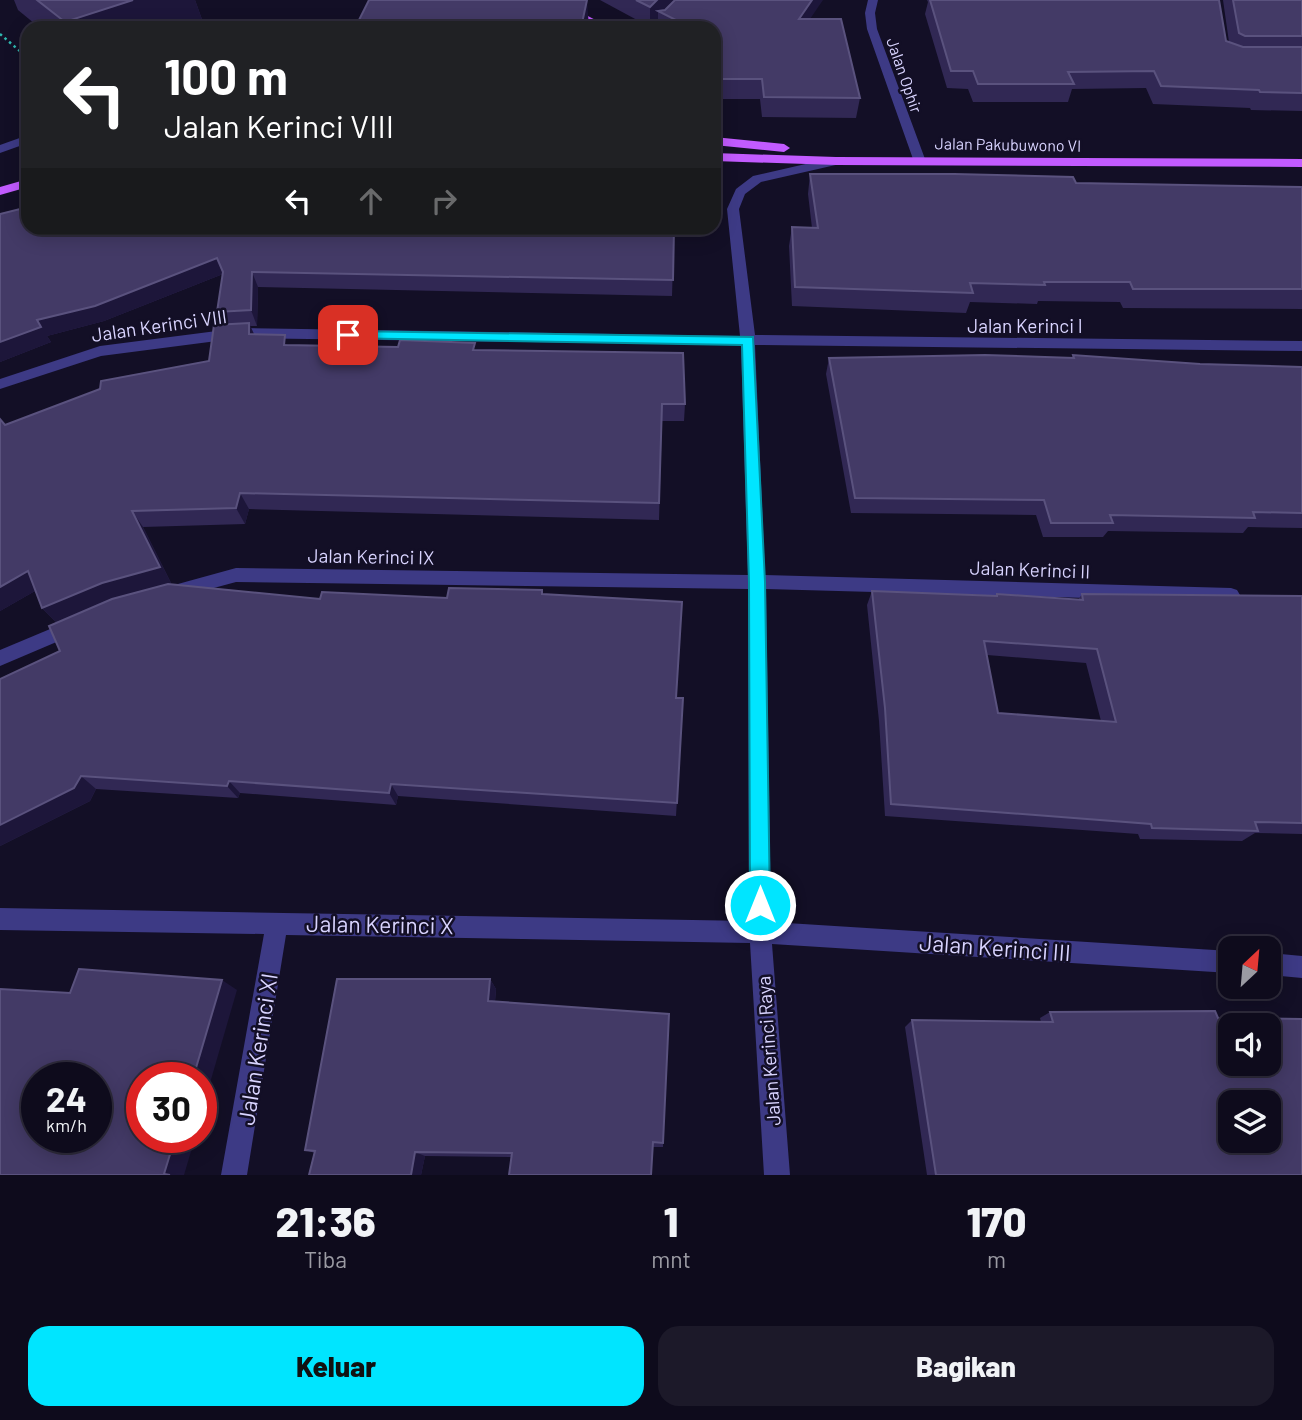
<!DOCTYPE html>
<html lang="id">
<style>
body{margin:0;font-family:Barlow,sans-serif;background:#1c1929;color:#f1f3f6;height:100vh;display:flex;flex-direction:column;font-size:26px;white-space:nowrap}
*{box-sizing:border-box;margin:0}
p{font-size:23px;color:#9b9ba3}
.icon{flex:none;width:38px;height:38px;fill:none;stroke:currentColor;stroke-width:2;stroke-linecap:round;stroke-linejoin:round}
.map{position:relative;height:1175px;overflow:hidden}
.side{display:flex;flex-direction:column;background:#0e0b1c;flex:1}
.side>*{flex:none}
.top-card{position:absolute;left:21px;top:21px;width:700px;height:214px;border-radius:21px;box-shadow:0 4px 18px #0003,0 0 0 2px #2e2b3b;background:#202124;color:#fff;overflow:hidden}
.needle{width:46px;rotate:26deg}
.tools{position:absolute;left:1218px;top:936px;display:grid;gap:14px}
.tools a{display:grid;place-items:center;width:63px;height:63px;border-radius:14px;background:#0e0b1c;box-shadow:0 4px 18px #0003,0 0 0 2px #2e2b3b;font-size:35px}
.speed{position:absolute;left:21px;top:1062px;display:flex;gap:14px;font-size:35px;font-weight:700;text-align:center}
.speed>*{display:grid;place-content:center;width:91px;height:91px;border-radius:50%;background:#0e0b1c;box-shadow:0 4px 18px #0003,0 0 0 2px #2e2b3b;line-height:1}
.speed small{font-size:18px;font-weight:400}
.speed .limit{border:10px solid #d22;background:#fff;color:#111}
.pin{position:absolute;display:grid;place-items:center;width:60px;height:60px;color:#fff;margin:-30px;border-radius:14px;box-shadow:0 4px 10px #0006}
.me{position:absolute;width:77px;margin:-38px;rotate:0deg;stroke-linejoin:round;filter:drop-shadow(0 0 5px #0008)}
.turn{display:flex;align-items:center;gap:24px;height:147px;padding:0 28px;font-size:32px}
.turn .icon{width:91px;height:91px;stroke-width:2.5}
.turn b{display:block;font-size:49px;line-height:60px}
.lanes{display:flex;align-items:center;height:66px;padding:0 28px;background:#0003;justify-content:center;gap:35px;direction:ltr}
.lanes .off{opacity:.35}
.eta{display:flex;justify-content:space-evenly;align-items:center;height:119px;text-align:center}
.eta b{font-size:42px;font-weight:800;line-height:49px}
.action{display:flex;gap:14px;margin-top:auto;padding:14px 28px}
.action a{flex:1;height:80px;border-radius:21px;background:#00e5ff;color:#111;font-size:28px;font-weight:800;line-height:80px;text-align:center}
.action a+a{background:#1c1929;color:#f1f3f6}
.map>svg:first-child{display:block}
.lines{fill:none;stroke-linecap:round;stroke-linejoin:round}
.path{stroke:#2fb8b0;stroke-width:2.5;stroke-dasharray:2.5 3.5;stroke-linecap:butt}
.minor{fill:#3d3a85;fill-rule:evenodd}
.major{fill:#c25bff;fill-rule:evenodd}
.wall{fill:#312854;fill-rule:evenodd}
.shaded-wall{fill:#1d163a}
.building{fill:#433a66;stroke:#5a527e;stroke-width:2;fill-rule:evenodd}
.route{fill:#00e5ff;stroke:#0095a6;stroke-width:2}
.labels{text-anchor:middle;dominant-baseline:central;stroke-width:5;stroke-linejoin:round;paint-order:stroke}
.far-street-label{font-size:16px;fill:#d9d4ff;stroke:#130f26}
.street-label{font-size:19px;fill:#d9d4ff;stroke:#130f26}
.near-street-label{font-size:23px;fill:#d9d4ff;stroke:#130f26}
</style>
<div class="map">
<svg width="1302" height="1175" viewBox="0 0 1302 1175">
<rect width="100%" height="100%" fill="#130f26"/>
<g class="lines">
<!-- path -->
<polyline class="path" points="0,34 28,58"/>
<!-- minor -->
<g class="minor">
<polygon points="868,0 878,0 875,13 877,29 925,159 923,162 913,159 867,29 865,13"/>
<polygon points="265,21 275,28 264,28 260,24"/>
<polygon points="28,135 28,143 0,153 0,145"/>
<polygon points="836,157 842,161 840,164 761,182 745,194 739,209 755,335 1302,341 1302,351 755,345 765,575 1231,588 1237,590 1240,595 1237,600 1231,602 766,589 771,922 1230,951 1230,973 772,944 790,1175 764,1175 750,943 286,935 247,1175 221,1175 264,934 0,930 0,908 749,921 748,589 236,582 173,599 167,597 164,592 167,587 236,568 748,575 741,345 240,338 101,356 0,389 0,379 100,346 240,328 740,336 727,209 736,189 753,176"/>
<polygon points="74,619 80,622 83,627 80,632 0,666 0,650"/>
<polygon points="1269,953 1302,956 1302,978 1269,975"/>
</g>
<!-- major -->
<g class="major">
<polygon points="544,0 557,0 611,28 598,28"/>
<polygon points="714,137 784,144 790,148 784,152 714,145"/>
<polygon points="714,153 836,157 1302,159 1302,167 836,165 714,161"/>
<polygon points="28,179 28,187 0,195 0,187"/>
</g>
</g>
<!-- wall -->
<g class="wall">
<polygon points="14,0 195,0 204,25 195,28 40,28 18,10"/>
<polygon points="600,0 675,0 810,19 860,98 856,118 762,117 760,99 714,99 714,28 658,28 658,19 650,27"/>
<polygon points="927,0 1219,0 1226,41 1229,42 1223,0 1302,0 1302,111 1251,110 1250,108 1153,104 1146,88 1072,89 1068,102 973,102 968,89 947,88 925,14 928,2"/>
<polygon points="810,174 1076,183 1302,187 1302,309 1123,308 1120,302 1038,301 1037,304 970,302 966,313 792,306 789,246 792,227 812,228 808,194"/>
<polygon points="0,214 674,228 672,296 258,287 257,326 250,326 254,334 288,345 476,350 685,404 684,421 662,421 659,520 249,509 245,524 143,527 171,583 117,598 447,598 543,594 676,698 683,698 676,816 398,796 396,805 240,793 238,798 96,789 90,801 0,846 60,651 57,623 42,608 35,591 0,611 0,419 5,425 209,361 223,325 217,312 223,274 104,321 47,336 51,342 0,362"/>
<polygon points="1073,355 1200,364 1302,367 1302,528 1248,527 1243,533 1108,531 1103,537 1043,537 1036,515 851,513 826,374 829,358 1072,358"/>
<path d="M872 591 996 596 997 594 1078 600 1082 594 1302 596V834L1255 833 1242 841 1140 839 1138 834 885 816 879 721 867 605ZM987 655 1086 663 1101 721 998 713Z"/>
<polygon points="490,979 496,989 495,1002 663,1143 663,1147 653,1147 512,1157 425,1156 421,1175 309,1175 315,1153 305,1150"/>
<polygon points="1050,1012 1218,1018 1302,1175 927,1175 905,1027 912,1020 1041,1022 1040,1018"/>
</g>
<!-- shaded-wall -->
<g class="shaded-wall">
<polygon points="133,0 195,0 204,25 195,28 68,28 65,22"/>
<polygon points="587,0 589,28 581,28"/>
<polygon points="657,0 675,0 662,14 658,11 658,19 650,27 650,7"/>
<polygon points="812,0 823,0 797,38 799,19"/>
<polygon points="217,258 223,274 104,321 47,336 51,342 0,362 0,342 37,320"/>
<polygon points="252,272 258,287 257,326 251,310"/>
<polygon points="249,323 257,341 249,334"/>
<polygon points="240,493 249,509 245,524 236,508"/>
<polygon points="132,511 143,527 171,583 114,598 57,623 42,608"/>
<polygon points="28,571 42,587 0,611 0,587"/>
<polygon points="81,776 96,789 90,801 0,846 0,825"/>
<polygon points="229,781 240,793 238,798 227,786"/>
<polygon points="391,784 398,796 396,805 389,793"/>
<polygon points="490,979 496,989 494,1010 488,1001"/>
<polygon points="222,980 237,990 201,1114 201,1078 193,1078"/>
<polygon points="175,1138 195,1138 184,1175 170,1175 164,1174"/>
<polygon points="415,1152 425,1156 421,1175 411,1175"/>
</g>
<!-- building -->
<g class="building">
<polygon points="37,0 133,0 65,22"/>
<polygon points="369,0 587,0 581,28 355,28"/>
<polygon points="636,0 657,0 650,7"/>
<polygon points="675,0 812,0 799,19 841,19 860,98 764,97 762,79 714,79 714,28 682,28 682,23 658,11 665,10"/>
<polygon points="930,0 1219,0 1226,41 1243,47 1302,47 1302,93 1260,92 1259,90 1161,86 1154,71 1068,72 1074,84 978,84 973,71 951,71"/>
<polygon points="1233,0 1302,0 1302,36 1245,36 1239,33"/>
<polygon points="810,174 954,174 1073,177 1076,183 1302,187 1302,289 1133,289 1130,282 1044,282 1045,285 970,283 973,293 795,287 792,227 818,228"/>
<polygon points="28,207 28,228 674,228 673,280 252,272 251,310 217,312 223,272 217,258 95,306 37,320 41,327 0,342 0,214"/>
<polygon points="249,323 249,334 285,335 284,345 398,347 400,340 475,343 473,350 683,353 685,404 662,404 659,503 240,493 236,508 132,511 160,567 102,583 42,608 28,571 0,587 0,419 5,425 100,389 101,381 209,361 214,325"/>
<polygon points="985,355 1074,358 1073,355 1200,364 1302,367 1302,513 1253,512 1255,518 1110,515 1113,523 1051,523 1044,500 855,498 829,358"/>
<polygon points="168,584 320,599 322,592 447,598 449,588 542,590 542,594 682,602 676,698 683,698 677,803 391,784 389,793 229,781 227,786 81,776 74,788 0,825 0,679 60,651 49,626 112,599"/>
<path d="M872 591 997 596V594L1083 600 1082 594 1302 596V823L1255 822 1258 831 1152 828 1151 824 891 804 885 708ZM984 641 1097 649 1116 722 998 713Z"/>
<path d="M79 969 222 980 193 1078H142V1138H175L164 1174 170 1175H0V989L70 993ZM37 1078H96V1138H37Z"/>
<polygon points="337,979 490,979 488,1001 669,1014 663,1143 653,1142 651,1175 509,1175 512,1153 415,1152 411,1175 309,1175 315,1151 305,1150"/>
<path d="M1215 1011 1218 1018 1302 1019V1175H936L912 1020 1053 1022 1050 1012ZM1230 1026H1269V1064H1230ZM1230 1102H1269V1141H1230Z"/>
</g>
<!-- route -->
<polygon class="route" points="348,331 753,337 765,582 770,905 767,912 760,915 753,912 750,905 749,582 742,345 343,338 341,335"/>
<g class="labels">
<!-- far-street labels -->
<g class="far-street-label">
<text transform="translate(905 75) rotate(71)">Jalan Ophir</text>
<text transform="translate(1008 144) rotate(1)">Jalan Pakubuwono VI</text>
</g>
<!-- street labels -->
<g class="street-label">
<text transform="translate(159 325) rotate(-8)">Jalan Kerinci VIII</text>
<text x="1025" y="325">Jalan Kerinci I</text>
<text transform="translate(371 556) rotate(1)">Jalan Kerinci IX</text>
<text transform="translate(1030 569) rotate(2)">Jalan Kerinci II</text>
<text transform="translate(768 1051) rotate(-94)">Jalan Kerinci Raya</text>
</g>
<!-- near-street labels -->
<g class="near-street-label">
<text transform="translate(380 924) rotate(1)">Jalan Kerinci X</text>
<text transform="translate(995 947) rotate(4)">Jalan Kerinci III</text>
<text transform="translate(257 1049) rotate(-81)">Jalan Kerinci XI</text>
</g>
</g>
</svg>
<div class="tools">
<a><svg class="needle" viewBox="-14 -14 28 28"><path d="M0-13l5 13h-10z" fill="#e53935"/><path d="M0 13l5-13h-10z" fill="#9b9ba3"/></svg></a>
<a><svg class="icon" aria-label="sound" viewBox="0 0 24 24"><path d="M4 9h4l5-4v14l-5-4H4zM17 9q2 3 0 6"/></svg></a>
<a><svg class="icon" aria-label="layers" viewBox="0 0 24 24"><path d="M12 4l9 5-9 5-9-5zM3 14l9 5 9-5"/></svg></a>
</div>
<div class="speed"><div>24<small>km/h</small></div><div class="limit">30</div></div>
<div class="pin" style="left:348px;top:335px;background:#d93025"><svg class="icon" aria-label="arrive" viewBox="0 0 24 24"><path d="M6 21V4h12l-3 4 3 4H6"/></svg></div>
<svg class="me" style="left:760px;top:905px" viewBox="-20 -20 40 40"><circle r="17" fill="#00e5ff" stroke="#fff" stroke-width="3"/><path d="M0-11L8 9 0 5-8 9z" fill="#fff"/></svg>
<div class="top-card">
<div class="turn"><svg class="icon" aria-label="left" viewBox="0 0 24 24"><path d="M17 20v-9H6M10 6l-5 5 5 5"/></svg><div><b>100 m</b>Jalan Kerinci VIII</div></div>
<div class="lanes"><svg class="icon" aria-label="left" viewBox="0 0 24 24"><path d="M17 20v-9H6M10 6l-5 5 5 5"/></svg><svg class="icon off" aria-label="ahead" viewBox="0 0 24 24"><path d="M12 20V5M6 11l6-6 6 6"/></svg><svg class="icon off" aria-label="right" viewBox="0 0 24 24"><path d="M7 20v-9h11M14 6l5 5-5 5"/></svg></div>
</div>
</div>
<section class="side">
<div class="eta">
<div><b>21:36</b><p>Tiba</p></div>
<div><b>1</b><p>mnt</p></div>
<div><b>170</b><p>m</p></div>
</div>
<div class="action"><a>Keluar</a><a>Bagikan</a></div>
</section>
